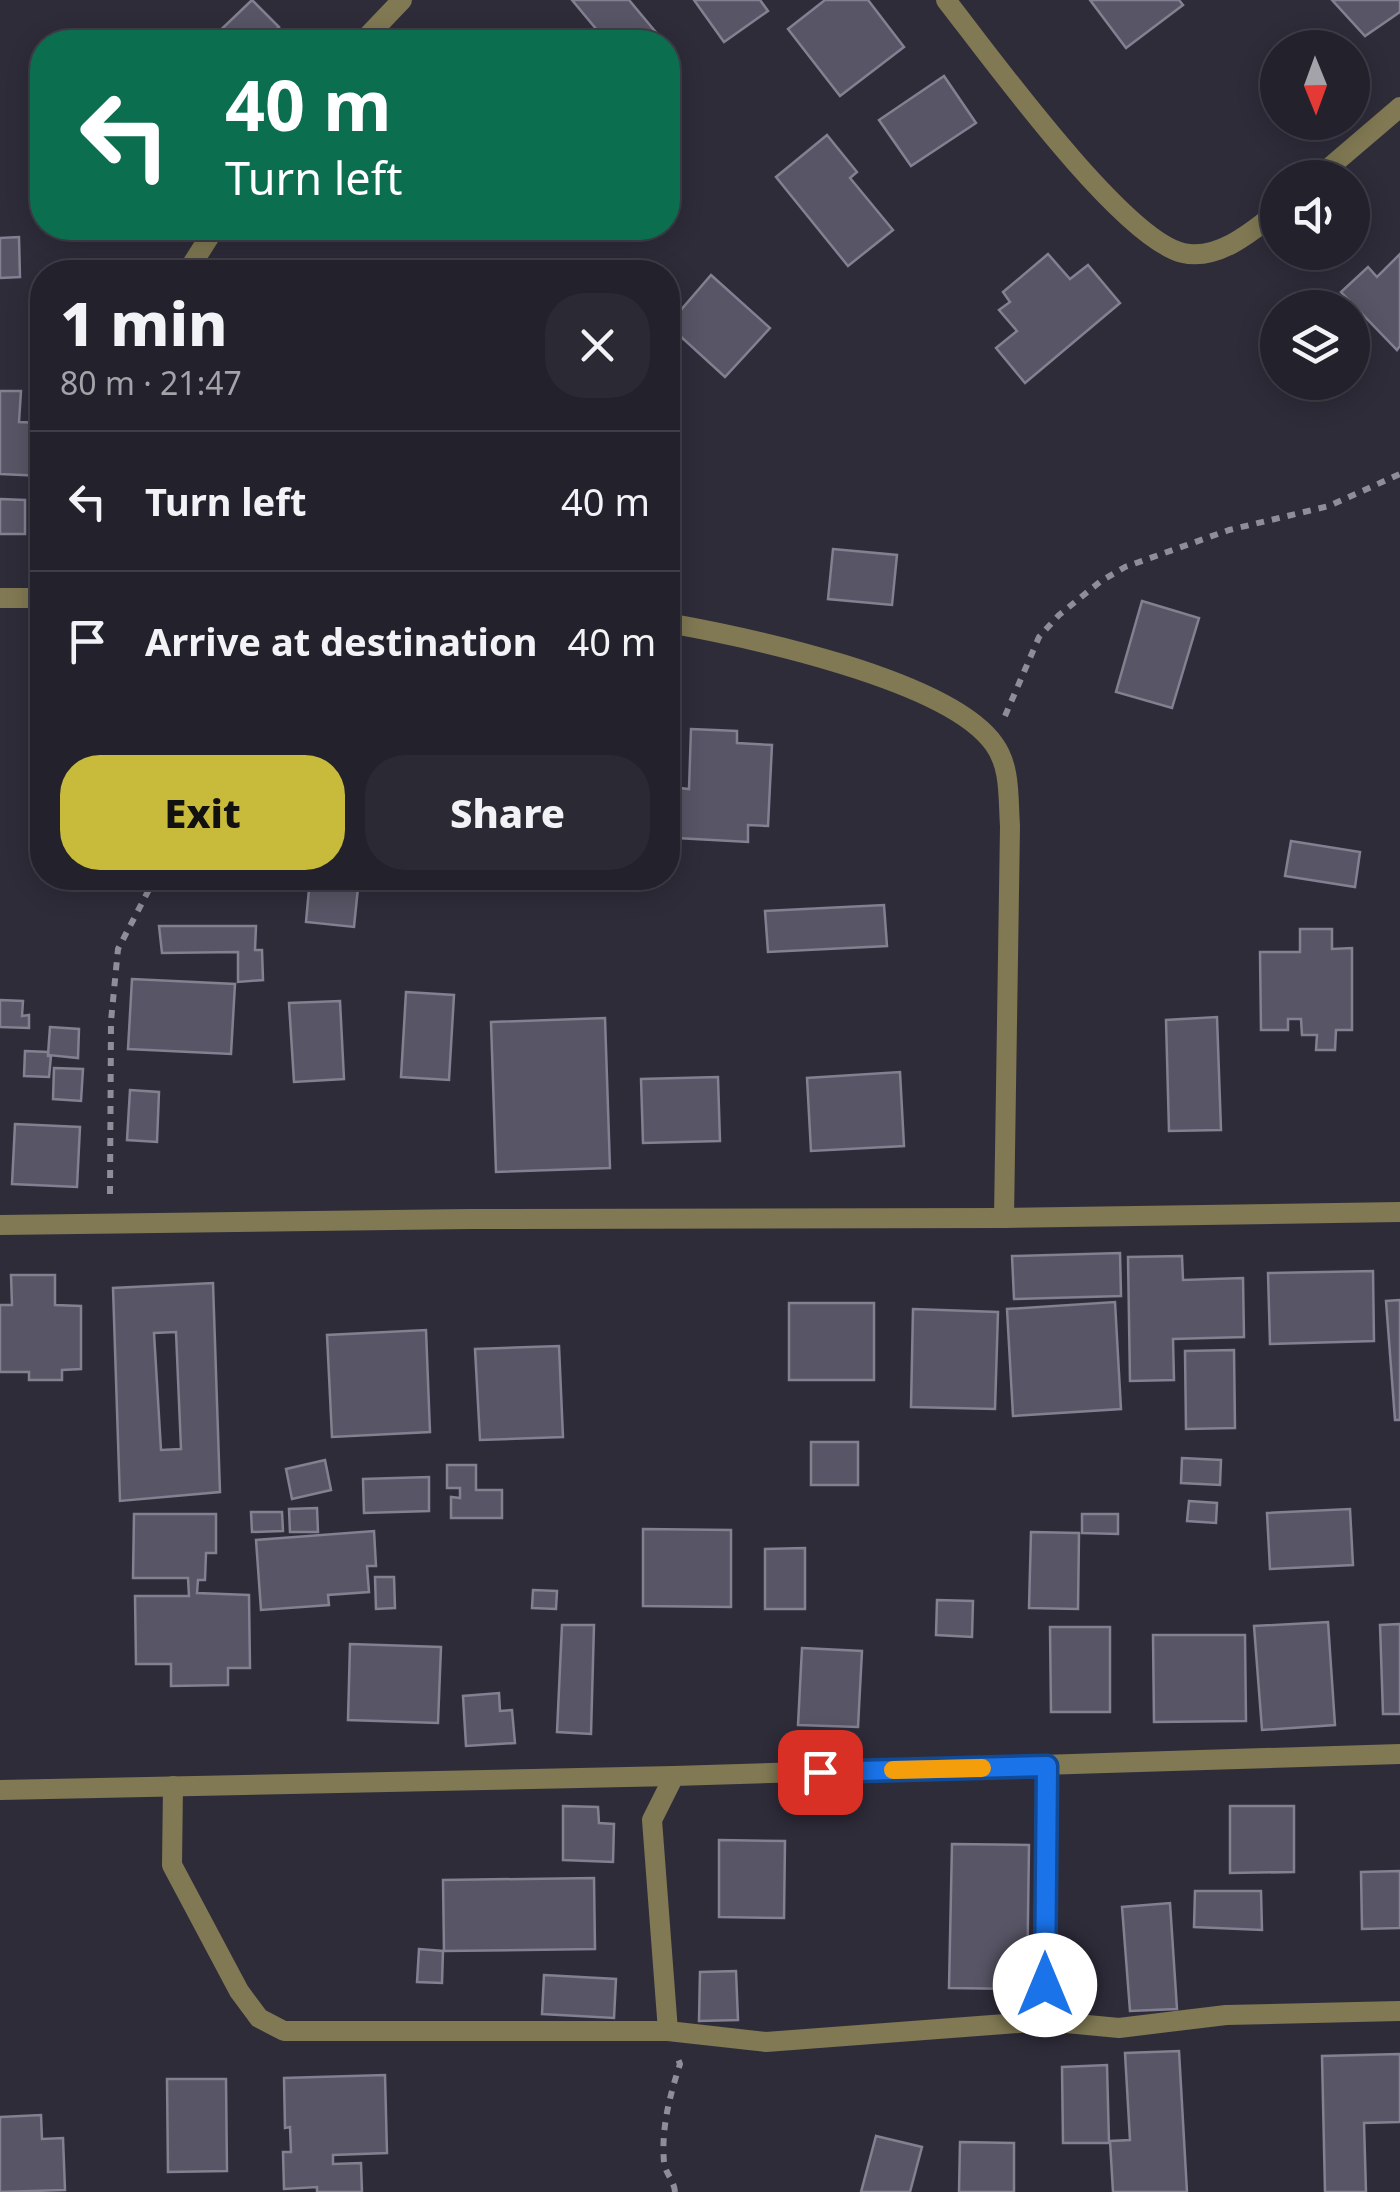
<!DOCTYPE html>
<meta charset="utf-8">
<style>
body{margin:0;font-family:"Noto Sans",sans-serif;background:#2b2934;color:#f1f3f6;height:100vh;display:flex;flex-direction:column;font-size:38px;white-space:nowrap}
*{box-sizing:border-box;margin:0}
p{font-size:32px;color:#a3a3a9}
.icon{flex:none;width:55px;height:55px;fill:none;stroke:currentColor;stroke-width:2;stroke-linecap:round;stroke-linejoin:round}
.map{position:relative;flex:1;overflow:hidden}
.sheet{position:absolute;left:30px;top:260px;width:650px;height:630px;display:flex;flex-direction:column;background:#23212c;border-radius:40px;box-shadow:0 5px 25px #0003,0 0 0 2px #403e48}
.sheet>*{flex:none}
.banner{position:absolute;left:30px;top:30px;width:650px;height:210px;border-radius:40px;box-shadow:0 5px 25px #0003,0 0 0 2px #403e48;background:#0b6e4f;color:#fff;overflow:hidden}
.needle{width:65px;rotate:179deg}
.tools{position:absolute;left:1260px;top:30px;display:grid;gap:20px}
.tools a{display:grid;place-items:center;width:110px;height:110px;border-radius:50%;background:#23212c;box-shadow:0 5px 25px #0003,0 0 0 2px #403e48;font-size:50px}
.pin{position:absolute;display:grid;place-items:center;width:85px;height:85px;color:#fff;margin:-42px;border-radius:20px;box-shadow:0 5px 15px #0006}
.me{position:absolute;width:110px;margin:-55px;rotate:0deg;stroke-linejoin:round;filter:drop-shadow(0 0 8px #0008)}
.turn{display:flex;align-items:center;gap:35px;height:210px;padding:0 30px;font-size:45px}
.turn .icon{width:130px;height:130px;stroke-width:2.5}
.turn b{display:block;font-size:70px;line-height:85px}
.round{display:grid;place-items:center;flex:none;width:105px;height:105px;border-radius:40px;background:#2b2934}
.overview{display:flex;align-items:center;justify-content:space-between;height:170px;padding:0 30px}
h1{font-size:60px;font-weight:800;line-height:75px}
.action{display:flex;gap:20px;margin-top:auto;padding:20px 30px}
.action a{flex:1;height:115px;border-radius:40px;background:#c8bb3b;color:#111;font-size:40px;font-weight:800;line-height:115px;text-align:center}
.action a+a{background:#2b2934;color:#f1f3f6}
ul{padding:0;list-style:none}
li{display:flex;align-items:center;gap:30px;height:140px;padding:0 30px;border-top:2px solid #403e48}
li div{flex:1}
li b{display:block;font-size:38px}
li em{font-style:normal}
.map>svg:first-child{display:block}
.building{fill:#585666;stroke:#828091;stroke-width:2.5;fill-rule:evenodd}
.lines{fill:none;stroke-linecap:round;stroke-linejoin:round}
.path{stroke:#8f8d98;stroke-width:6;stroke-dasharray:8 8;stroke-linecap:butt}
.minor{stroke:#807953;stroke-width:20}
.route-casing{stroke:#114b97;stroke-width:25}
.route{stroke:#1a73e8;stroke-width:18}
.slow{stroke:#f59e0b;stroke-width:18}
</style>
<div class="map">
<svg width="1400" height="2192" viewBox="0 0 1400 2192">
<rect width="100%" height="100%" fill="#2f2c3a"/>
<!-- building -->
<g class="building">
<polygon points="252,0 279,27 262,42 208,42"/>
<polygon points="572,0 629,0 664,42 607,42"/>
<polygon points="694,0 760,0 768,11 724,42"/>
<polygon points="825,0 868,0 904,47 840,96 788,29"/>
<polygon points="1090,0 1179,0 1183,5 1126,48"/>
<polygon points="1332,0 1400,0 1400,12 1365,36"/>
<polygon points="944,76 976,123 911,166 879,120"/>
<polygon points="827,135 857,172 850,178 893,230 848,266 776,177"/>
<polygon points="19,237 20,277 0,278 0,238"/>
<polygon points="1048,254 1070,279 1088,265 1120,303 1025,383 996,348 1017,331 999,310 1010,302 1003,292"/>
<polygon points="1400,254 1400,346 1397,350 1341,292 1368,267 1377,277"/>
<polygon points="711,275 770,328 725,377 668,325"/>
<polygon points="0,391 21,391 19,422 42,423 42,476 0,474"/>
<polygon points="0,499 25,500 25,534 0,534"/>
<polygon points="833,549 897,555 892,605 828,599"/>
<polygon points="1142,601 1199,618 1172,708 1116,692"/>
<polygon points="691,729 737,731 737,743 772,745 768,826 748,825 748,842 677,838 679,788 689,789"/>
<polygon points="1291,841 1360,852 1355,887 1285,876"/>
<polygon points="310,878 359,878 354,927 306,922"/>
<polygon points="884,905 887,946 768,952 765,911"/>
<polygon points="159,926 256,926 255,950 262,950 263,980 238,982 238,952 162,953"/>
<polygon points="1300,929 1332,929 1332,949 1352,948 1352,1030 1336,1030 1335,1050 1316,1050 1317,1035 1302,1035 1301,1019 1288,1019 1288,1030 1261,1030 1260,952 1300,952"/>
<polygon points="132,979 235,984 231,1054 128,1049"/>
<polygon points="406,992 454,995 449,1080 401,1077"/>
<polygon points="0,1000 23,1001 22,1016 29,1015 29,1028 0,1027"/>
<polygon points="340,1001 344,1079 294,1082 289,1003"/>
<polygon points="1217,1017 1221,1130 1169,1131 1166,1020"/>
<polygon points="605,1018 610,1168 496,1172 491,1022"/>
<polygon points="50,1027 79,1029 78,1058 48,1055"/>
<polygon points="25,1051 48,1052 48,1056 51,1056 49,1077 24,1076"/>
<polygon points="54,1068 83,1069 81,1101 53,1099"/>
<polygon points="900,1072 904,1146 811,1151 807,1078"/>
<polygon points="718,1077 720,1141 643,1143 641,1079"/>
<polygon points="130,1090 159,1092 157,1142 127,1140"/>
<polygon points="15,1124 80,1127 77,1187 12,1184"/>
<polygon points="1120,1253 1121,1296 1014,1299 1012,1256"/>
<polygon points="1182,1256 1183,1280 1243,1278 1244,1337 1173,1339 1174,1380 1130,1381 1128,1257"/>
<polygon points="1373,1271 1374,1341 1270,1344 1268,1273"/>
<polygon points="11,1275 55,1275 55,1305 81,1306 81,1369 62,1370 62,1380 29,1380 29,1372 0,1372 0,1305 12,1305"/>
<path d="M213 1283 220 1492 120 1501 113 1288ZM176 1332 181 1449 161 1450 154 1333Z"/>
<polygon points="1400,1300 1400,1420 1395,1420 1386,1301"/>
<polygon points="1115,1302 1121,1409 1013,1416 1007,1309"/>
<rect x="789" y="1303" width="85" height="77"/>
<polygon points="913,1309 998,1312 995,1409 911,1407"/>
<polygon points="426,1330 430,1432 332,1437 327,1335"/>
<polygon points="559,1346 563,1437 480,1440 475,1349"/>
<polygon points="1234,1350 1235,1428 1186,1429 1185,1351"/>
<rect x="811" y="1442" width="47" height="43"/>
<polygon points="1182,1458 1221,1460 1220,1485 1181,1483"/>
<polygon points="325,1460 331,1490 292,1499 286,1469"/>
<polygon points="447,1465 476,1465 476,1490 502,1490 502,1518 451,1518 451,1497 460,1498 460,1488 447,1488"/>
<polygon points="429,1477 429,1511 364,1513 363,1479"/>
<polygon points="1189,1501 1217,1503 1216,1523 1187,1521"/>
<polygon points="317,1508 318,1532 290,1532 289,1509"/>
<polygon points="1350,1509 1353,1565 1270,1569 1267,1513"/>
<polygon points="251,1512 282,1512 283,1531 252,1532"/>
<polygon points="134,1514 216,1514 216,1553 206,1553 205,1580 198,1580 197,1593 249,1595 250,1668 228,1668 228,1685 171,1686 171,1664 136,1664 135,1596 189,1596 188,1578 133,1578"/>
<polygon points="1082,1514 1118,1514 1118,1534 1082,1533"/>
<polygon points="643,1529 731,1530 731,1607 643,1606"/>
<polygon points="374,1531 376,1566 367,1566 369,1592 328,1595 329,1605 261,1610 256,1540"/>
<polygon points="1031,1532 1079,1533 1078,1609 1029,1608"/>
<polygon points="805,1548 805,1609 765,1609 765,1549"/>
<polygon points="375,1577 394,1577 395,1608 376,1609"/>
<polygon points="533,1590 557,1591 556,1609 532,1608"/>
<polygon points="937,1600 973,1601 972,1637 936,1635"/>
<polygon points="1328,1622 1335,1725 1262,1730 1254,1626"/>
<polygon points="1400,1624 1400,1714 1383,1714 1380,1625"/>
<polygon points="562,1625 594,1625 591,1734 557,1732"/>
<polygon points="1050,1627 1110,1627 1110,1712 1051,1712"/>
<polygon points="1153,1635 1245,1635 1246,1721 1154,1722"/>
<polygon points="350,1644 441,1647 438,1723 348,1720"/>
<polygon points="802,1648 862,1651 858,1727 798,1725"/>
<polygon points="499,1693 500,1711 512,1710 515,1743 466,1746 463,1696"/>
<polygon points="563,1806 598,1807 599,1823 614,1824 613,1862 563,1860"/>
<polygon points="1230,1806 1294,1806 1294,1872 1230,1873"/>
<polygon points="719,1840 785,1841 784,1918 719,1917"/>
<polygon points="952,1844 1029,1845 1027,1989 949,1988"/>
<polygon points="1400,1871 1400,1928 1362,1929 1361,1872"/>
<polygon points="594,1878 595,1949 444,1951 443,1880"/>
<polygon points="1195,1891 1261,1891 1262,1930 1194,1927"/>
<polygon points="1170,1903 1177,2009 1130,2011 1122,1907"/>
<polygon points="419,1949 443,1951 442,1983 417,1982"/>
<polygon points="736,1971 738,2020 699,2021 700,1972"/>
<polygon points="544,1975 616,1979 614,2018 542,2014"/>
<polygon points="1179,2051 1187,2192 1113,2192 1110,2141 1130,2140 1125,2053"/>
<polygon points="1400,2054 1400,2122 1364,2123 1366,2192 1325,2192 1322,2056"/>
<polygon points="1107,2065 1109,2143 1063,2143 1062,2067"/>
<polygon points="385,2075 387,2153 333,2155 333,2164 361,2163 362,2192 317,2192 317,2187 284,2189 283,2152 291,2152 290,2127 285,2128 284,2078"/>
<polygon points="167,2079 226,2079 227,2171 168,2172"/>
<polygon points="41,2115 42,2139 63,2138 65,2190 0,2192 0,2117"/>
<polygon points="876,2136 922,2147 910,2192 861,2192"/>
<polygon points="960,2142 1014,2143 1014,2192 959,2192"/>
</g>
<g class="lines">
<!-- path -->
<g class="path">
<polyline points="1005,716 1039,637 1059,615 1101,581 1125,567 1229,530 1329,506 1400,474"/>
<polyline points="110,1194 111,1021 118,949 155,878"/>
<path d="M675 2192C674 2180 665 2173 664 2162 661 2128 670 2095 680 2064L678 2059"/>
</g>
<!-- minor -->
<g class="minor">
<path d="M946 0C989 55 1122 239 1183 253 1218 261 1253 231 1278 211"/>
<polyline points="362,42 402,0"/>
<polyline points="1317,178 1400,107"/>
<polyline points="187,272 215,228"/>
<polyline points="0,598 42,598"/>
<path d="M668 623C746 637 948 679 994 744 1011 767 1008 799 1010 826L1004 1218"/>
<polyline points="0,1225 470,1219 1004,1218 1400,1212"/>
<polyline points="173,1786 172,1865 239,1991 259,2018 284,2031 668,2031 766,2042 1045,2021 1119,2028 1226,2015 1400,2011"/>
<polyline points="0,1790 674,1776 1400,1754"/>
<polyline points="1045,2021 1047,1766"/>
<polyline points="668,2031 652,1820 674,1776"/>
</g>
</g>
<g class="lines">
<!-- route casing -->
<g class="route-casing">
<polyline id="route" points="820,1772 1047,1766 1045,1985"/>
</g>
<!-- route -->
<use href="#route" class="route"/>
<!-- slow -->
<polyline class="slow" points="893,1770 982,1768"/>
</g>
</svg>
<div class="tools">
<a><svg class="needle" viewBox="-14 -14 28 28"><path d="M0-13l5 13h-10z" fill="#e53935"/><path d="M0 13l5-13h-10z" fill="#a3a3a9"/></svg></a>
<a><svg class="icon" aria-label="sound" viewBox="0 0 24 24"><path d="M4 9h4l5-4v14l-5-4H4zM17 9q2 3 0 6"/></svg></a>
<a><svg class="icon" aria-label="layers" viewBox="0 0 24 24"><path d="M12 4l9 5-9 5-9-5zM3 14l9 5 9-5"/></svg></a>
</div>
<div class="pin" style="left:820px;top:1772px;background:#d93025"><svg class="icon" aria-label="arrive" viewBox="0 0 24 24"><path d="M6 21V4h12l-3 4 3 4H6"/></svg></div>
<svg class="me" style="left:1045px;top:1985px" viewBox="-20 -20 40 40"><circle r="19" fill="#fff"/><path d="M0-13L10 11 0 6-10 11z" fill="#1a73e8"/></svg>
<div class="banner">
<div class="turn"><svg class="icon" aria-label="left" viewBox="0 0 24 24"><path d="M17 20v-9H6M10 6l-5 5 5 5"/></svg><div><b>40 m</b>Turn left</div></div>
</div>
<section class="sheet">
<div class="overview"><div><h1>1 min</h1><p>80 m · 21:47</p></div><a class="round"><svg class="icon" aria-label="close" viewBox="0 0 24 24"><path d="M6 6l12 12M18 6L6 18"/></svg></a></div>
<ul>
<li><svg class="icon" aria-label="left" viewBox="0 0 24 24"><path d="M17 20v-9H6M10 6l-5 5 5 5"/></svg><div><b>Turn left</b></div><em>40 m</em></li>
<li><svg class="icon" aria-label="arrive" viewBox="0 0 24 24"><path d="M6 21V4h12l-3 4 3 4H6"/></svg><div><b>Arrive at destination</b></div><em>40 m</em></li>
</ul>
<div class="action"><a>Exit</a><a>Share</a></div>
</section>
</div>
